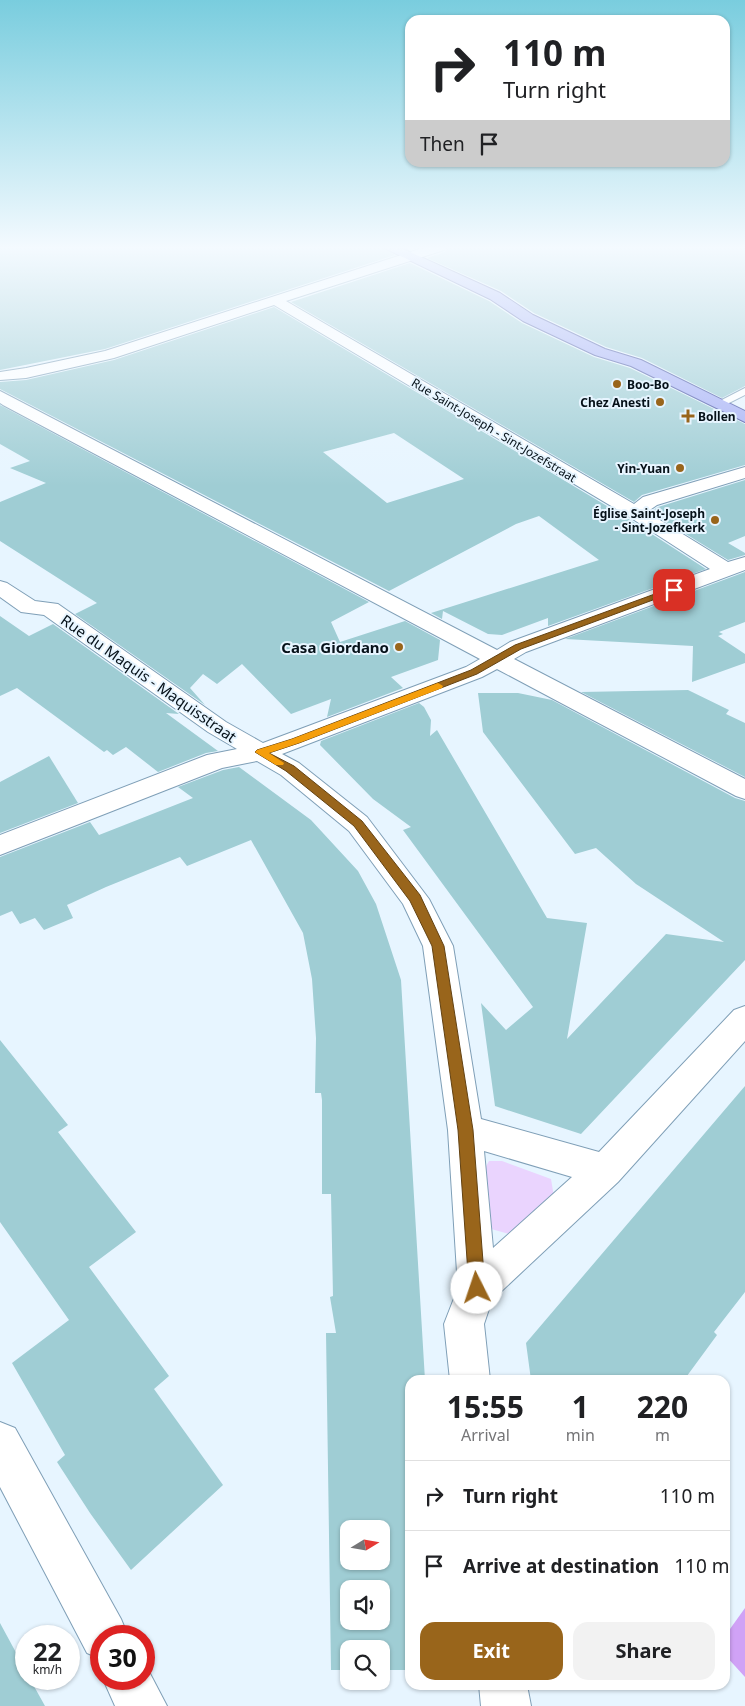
<!DOCTYPE html>
<meta charset="utf-8">
<style>
body{margin:0;font-family:"Noto Sans",sans-serif;background:#f2f2f2;color:#202124;height:100vh;display:flex;flex-direction:column;font-size:19px;white-space:nowrap}
*{box-sizing:border-box;margin:0}
p{font-size:16px;color:#757577}
.icon{flex:none;width:28px;height:28px;fill:none;stroke:currentColor;stroke-width:2;stroke-linecap:round;stroke-linejoin:round}
.map{position:relative;flex:1;overflow:hidden}
.panel{position:absolute;left:405px;top:1375px;width:325px;height:315px;display:flex;flex-direction:column;background:#fff;border-radius:15px;box-shadow:0 1px 4px #0004}
.panel>*{flex:none}
.guide{position:absolute;left:405px;top:15px;width:325px;height:152px;border-radius:15px;box-shadow:0 1px 4px #0004;background:#fff;color:#202124;overflow:hidden}
.needle{width:32px;rotate:79deg}
.tools{position:absolute;left:340px;top:1520px;display:grid;gap:10px}
.tools a{display:grid;place-items:center;width:50px;height:50px;border-radius:10px;background:#fff;box-shadow:0 1px 4px #0004;font-size:25px}
.speed{position:absolute;left:15px;top:1625px;display:flex;gap:10px;font-size:25px;font-weight:700;text-align:center}
.speed>*{display:grid;place-content:center;width:65px;height:65px;border-radius:50%;background:#fff;box-shadow:0 1px 4px #0004;line-height:1}
.speed small{font-size:12px;font-weight:400}
.speed .limit{border:8px solid #d22;background:#fff;color:#111}
.pin{position:absolute;display:grid;place-items:center;width:42px;height:42px;color:#fff;margin:-21px;border-radius:10px;box-shadow:0 2px 8px #0006}
.me{position:absolute;width:55px;margin:-28px;rotate:356deg;stroke-linejoin:round;filter:drop-shadow(0 0 4px #0008)}
.turn{display:flex;align-items:center;gap:18px;height:105px;padding:0 15px;font-size:22px}
.turn .icon{width:65px;height:65px;stroke-width:2.5}
.turn b{display:block;font-size:35px;line-height:42px}
.then{display:flex;align-items:center;height:48px;padding:0 15px;background:#0003;gap:10px;font-size:19px}
.eta{display:flex;justify-content:space-evenly;align-items:center;height:85px;text-align:center}
.eta b{font-size:30px;font-weight:700;line-height:35px}
.cta{display:flex;gap:10px;margin-top:auto;padding:10px 15px}
.cta a{flex:1;height:58px;border-radius:15px;background:#99651b;color:#fff;font-size:20px;font-weight:700;line-height:58px;text-align:center}
.cta a+a{background:#f2f2f2;color:#202124}
ul{padding:0;list-style:none}
li{display:flex;align-items:center;gap:15px;height:70px;padding:0 15px;border-top:1px solid #e0e0e0}
li div{flex:1}
li b{display:block;font-size:19px}
li em{font-style:normal}
.map>svg:first-child{display:block}
.green{fill:#ead4fe}
.forest{fill:#d0a2f6}
.building{fill:#9fcdd4;fill-rule:evenodd}
.lines{fill:none;stroke-linecap:round;stroke-linejoin:round}
.service-casing{stroke:#7f9fb7;stroke-width:2}
.minor-casing{stroke:#7f9fb7;stroke-width:2}
.primary-casing{stroke:#4855a3;stroke-width:2}
.service{fill:#fff;fill-rule:evenodd}
.minor{fill:#fff;fill-rule:evenodd}
.primary{fill:#a6aff5;fill-rule:evenodd}
.route{fill:#99651b;stroke:#634212}
.slow{fill:#f59e0b}
.poi-dot{fill:#99651b;stroke:#e7f5ff;stroke-width:2}
.labels{text-anchor:middle;dominant-baseline:central;stroke-width:4;stroke-linejoin:round;paint-order:stroke}
.far-poi-label{font-size:12px;font-weight:bold;fill:#061119;stroke:#e7f5ff;text-anchor:end}
.far-street-label{font-size:12px;fill:#061119;stroke:#e7f5ff}
.poi-label{font-size:15px;font-weight:bold;fill:#061119;stroke:#e7f5ff;text-anchor:end}
.street-label{font-size:15px;fill:#061119;stroke:#e7f5ff}
</style>
<div class="map">
<svg width="745" height="1706" viewBox="0 0 745 1706">
<rect width="100%" height="100%" fill="#e7f5ff"/>
<!-- green -->
<polygon class="green" points="489,1161 502,1161 551,1179 555,1203 523,1238 484,1227 479,1179"/>
<!-- forest -->
<polygon class="forest" points="745,1608 745,1677 725,1655 725,1636"/>
<!-- building -->
<g class="building">
<polygon points="0,247 380,247 395,255 105,349 0,370"/>
<polygon points="448,247 745,247 745,386 722,398 642,358 606,347 534,313 501,291 427,258 445,252"/>
<polygon points="410,263 489,301 522,323 594,357 630,368 745,424 745,465 642,495 634,502 291,302"/>
<path d="M274 307 627 518 706 569 548 626V618L502 635 488 634 443 611 442 619 431 613 599 560 539 516 516 524 389 591 0 389V382L26 380 114 360ZM394 433 464 479 387 503 323 452Z"/>
<polygon points="0,405 369,602 331,622 340,642 405,621 440,640 438,660 391,677 403,688 327,717 331,699 291,714 242,664 217,684 203,674 190,688 205,705 75,614 97,603 0,541 0,502 46,483 10,468 30,461 0,444"/>
<polygon points="745,480 745,536 728,543 745,553 745,555 728,560 650,512 658,507"/>
<polygon points="745,572 745,622 719,632 723,634 718,636 745,654 745,663 692,682 693,646 565,639"/>
<polygon points="0,616 29,636 53,624 179,714 166,713 218,751 206,753 158,772 126,747 113,755 107,750 104,752 17,688 0,696"/>
<polygon points="688,690 729,710 726,714 745,723 745,777 581,692"/>
<polygon points="478,693 518,693 552,700 735,798 745,801 745,960 581,1134 495,1106 481,1003 506,1030 533,1007 403,830 411,827 373,799 320,745 321,741 419,703 424,707 431,720 430,736 437,730 547,918 587,923 567,1039 666,934 724,942 636,884 596,848 575,854 483,732"/>
<polygon points="49,756 78,803 0,833 0,782"/>
<path d="M239 767 311 820 358 871 376 904 401 980 425 1380H410V1666H408L407 1670H381V1649H349V1670H331L326 1333H336L330 1297 333 1296 331 1194H322V1100L321 1093H315L316 1038 312 979 303 933 251 840 187 866 180 857 106 887 67 905 73 918 44 930 35 918 20 924 12 911 0 916V857L90 822 99 835 193 798 178 787 223 770ZM349 1529H381V1561H349ZM349 1589H381V1621H349Z"/>
<polygon points="0,1040 68,1125 58,1132 136,1232 89,1267 169,1376 154,1389 223,1485 131,1570 90,1513 57,1462 65,1455 12,1363 69,1320 0,1222"/>
<polygon points="745,1086 745,1292 714,1332 717,1335 684,1380 531,1380 526,1343"/>
<polygon points="0,1623 26,1671 26,1679 30,1679 45,1706 0,1706"/>
</g>
<g class="lines">
<!-- service casing -->
<g class="service-casing">
<polygon id="service" points="745,388 745,395 723,406 719,407 714,404"/>
</g>
<!-- minor casing -->
<g class="minor-casing">
<g id="minor">
<path d="M426 247H446L444 250 286 301 634 504 643 497 745 467V478L657 505 647 512 728 562 745 557V570L526 652 514 659 745 779V799L736 796 497 669 482 677 282 754 299 763 367 817 429 899 453 946 481 1119 599 1152 734 1010 745 1006V1041L618 1182 492 1300 484 1324 490 1380H450L444 1324 458 1288 448 1130 423 946 403 904 349 831 281 775 257 761 222 768 0 855V835L207 755 237 749 208 732 44 615 21 612 0 597V581L7 583 35 601 58 604 226 722 263 743 466 667 480 659 3 405 0 403V391L497 650 510 642 710 569 628 516 274 305 114 358 26 378 0 380V372L26 368 105 351ZM484 1151 572 1177 493 1248Z"/>
<polygon points="0,1422 15,1428 121,1619 128,1636 101,1636 101,1659 87,1653 0,1487"/>
<polygon points="144,1662 167,1706 115,1706 103,1679 144,1679"/>
<polygon points="479,1685 527,1685 531,1706 481,1706"/>
</g>
</g>
<!-- primary casing -->
<g class="primary-casing">
<polygon id="primary" points="382,247 399,247 500,293 533,315 605,349 641,360 745,411 745,422 631,366 595,355 523,321 490,299"/>
</g>
<!-- service -->
<use href="#service" class="service"/>
<!-- minor -->
<use href="#minor" class="minor"/>
<!-- primary -->
<use href="#primary" class="primary"/>
</g>
<!-- sky -->
<linearGradient id="sky" x2="0" y2="1"><stop stop-color="#79cdde"/><stop offset="0.51" stop-color="#f4faff"/><stop offset="1" stop-color="#f4faff" stop-opacity="0"/></linearGradient>
<rect width="745" height="486" fill="url(#sky)"/>
<!-- route -->
<polygon class="route" points="674,587 677,588 677,591 521,649 477,674 299,743 269,753 294,766 362,821 420,895 444,946 473,1130 485,1288 483,1294 477,1296 472,1294 469,1288 458,1130 432,946 410,901 354,826 286,771 255,752 257,750 292,739 471,670 515,645"/>
<!-- slow -->
<polygon class="slow" points="438,683 443,686 442,688 299,743 269,753 284,763 283,765 276,765 255,752 257,750 292,739"/>
<!-- markers -->
<g class="poi-dot">
<circle cx="617" cy="384" r="5"/>
<circle cx="660" cy="402" r="5"/>
<path d="M685.5 408.5h5v5h5v5h-5v5h-5v-5h-5v-5h5z"/>
<circle cx="680" cy="468" r="5"/>
<circle cx="715" cy="520" r="5"/>
<circle cx="399" cy="647" r="5"/>
</g>
<g class="labels">
<!-- far-poi labels -->
<g class="far-poi-label">
<text x="627" y="384" text-anchor="start">Boo-Bo</text>
<text x="650" y="402">Chez Anesti</text>
<text x="698" y="416" text-anchor="start">Bollen</text>
<text x="670" y="468">Yin-Yuan</text>
<text x="705" y="513">Église Saint-Joseph<tspan x="705" dy="14">- Sint-Jozefkerk</tspan></text>
</g>
<!-- far-street labels -->
<g class="far-street-label">
<text transform="translate(494 430) rotate(31)">Rue Saint-Joseph - Sint-Jozefstraat</text>
</g>
<!-- poi labels -->
<g class="poi-label">
<text x="389" y="647">Casa Giordano</text>
</g>
<!-- street labels -->
<g class="street-label">
<text transform="translate(149 678) rotate(35)">Rue du Maquis - Maquisstraat</text>
</g>
</g>
</svg>
<div class="tools">
<a><svg class="needle" viewBox="-14 -14 28 28"><path d="M0-13l5 13h-10z" fill="#e53935"/><path d="M0 13l5-13h-10z" fill="#757577"/></svg></a>
<a><svg class="icon" aria-label="sound" viewBox="0 0 24 24"><path d="M4 9h4l5-4v14l-5-4H4zM17 9q2 3 0 6"/></svg></a>
<a><svg class="icon" aria-label="search" viewBox="0 0 24 24"><circle cx="10" cy="10" r="6"/><path d="M15 15l6 6"/></svg></a>
</div>
<div class="speed"><div>22<small>km/h</small></div><div class="limit">30</div></div>
<div class="pin" style="left:674px;top:590px;background:#d93025"><svg class="icon" aria-label="arrive" viewBox="0 0 24 24"><path d="M6 21V4h12l-3 4 3 4H6"/></svg></div>
<svg class="me" style="left:477px;top:1288px" viewBox="-20 -20 40 40"><circle r="19" fill="#fff"/><path d="M0-13L10 11 0 6-10 11z" fill="#99651b"/></svg>
<div class="guide">
<div class="turn"><svg class="icon" aria-label="right" viewBox="0 0 24 24"><path d="M7 20v-9h11M14 6l5 5-5 5"/></svg><div><b>110 m</b>Turn right</div></div>
<div class="then">Then<svg class="icon" aria-label="arrive" viewBox="0 0 24 24"><path d="M6 21V4h12l-3 4 3 4H6"/></svg></div>
</div>
<section class="panel">
<div class="eta">
<div><b>15:55</b><p>Arrival</p></div>
<div><b>1</b><p>min</p></div>
<div><b>220</b><p>m</p></div>
</div>
<ul>
<li><svg class="icon" aria-label="right" viewBox="0 0 24 24"><path d="M7 20v-9h11M14 6l5 5-5 5"/></svg><div><b>Turn right</b></div><em>110 m</em></li>
<li><svg class="icon" aria-label="arrive" viewBox="0 0 24 24"><path d="M6 21V4h12l-3 4 3 4H6"/></svg><div><b>Arrive at destination</b></div><em>110 m</em></li>
</ul>
<div class="cta"><a>Exit</a><a>Share</a></div>
</section>
</div>
